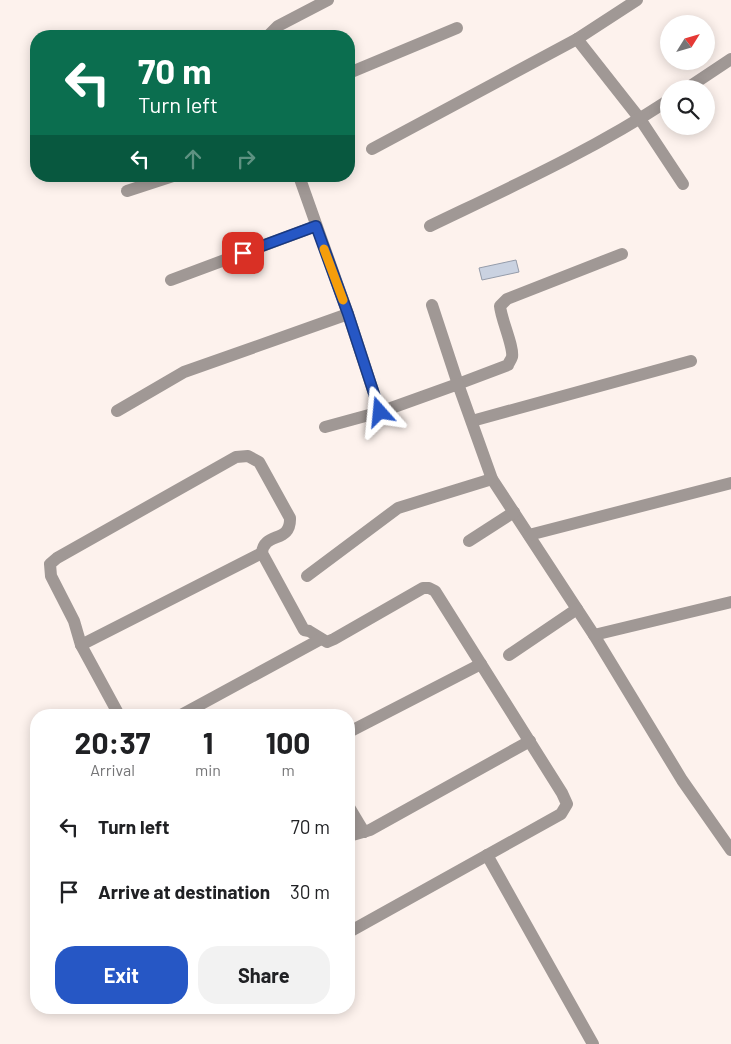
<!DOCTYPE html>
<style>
body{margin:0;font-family:Barlow,sans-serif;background:#f2f2f2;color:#202124;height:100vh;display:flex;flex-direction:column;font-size:19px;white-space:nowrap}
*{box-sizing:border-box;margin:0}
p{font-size:16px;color:#757577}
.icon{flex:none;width:28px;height:28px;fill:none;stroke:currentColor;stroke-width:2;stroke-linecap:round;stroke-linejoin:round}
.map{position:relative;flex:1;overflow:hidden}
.side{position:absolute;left:30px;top:709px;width:325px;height:305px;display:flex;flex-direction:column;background:#fff;border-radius:20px;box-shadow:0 2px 12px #0003}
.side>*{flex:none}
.top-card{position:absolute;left:30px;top:30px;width:325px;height:152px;border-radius:20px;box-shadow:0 2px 12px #0003;background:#0b6e4f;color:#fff;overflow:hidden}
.needle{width:32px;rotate:53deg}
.controls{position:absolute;left:660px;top:15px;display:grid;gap:10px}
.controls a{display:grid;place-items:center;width:55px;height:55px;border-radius:50%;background:#fff;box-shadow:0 2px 12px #0003;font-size:25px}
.pin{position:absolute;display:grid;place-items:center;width:42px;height:42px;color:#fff;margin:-21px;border-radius:10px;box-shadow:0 2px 8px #0006}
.me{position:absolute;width:55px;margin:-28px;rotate:342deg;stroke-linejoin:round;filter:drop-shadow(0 0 4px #0008)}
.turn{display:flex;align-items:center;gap:18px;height:105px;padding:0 25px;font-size:22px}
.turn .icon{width:65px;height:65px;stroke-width:2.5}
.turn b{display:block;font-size:35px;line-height:42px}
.lanes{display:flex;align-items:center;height:48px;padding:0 25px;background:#0003;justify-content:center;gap:25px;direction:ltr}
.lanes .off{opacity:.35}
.eta{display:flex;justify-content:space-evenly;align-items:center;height:85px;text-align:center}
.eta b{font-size:30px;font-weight:700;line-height:35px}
.action{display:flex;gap:10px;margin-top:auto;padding:10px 25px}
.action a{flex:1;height:58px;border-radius:20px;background:#2657c5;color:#fff;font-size:20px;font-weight:700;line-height:58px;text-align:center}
.action a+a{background:#f2f2f2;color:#202124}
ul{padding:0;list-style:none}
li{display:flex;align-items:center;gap:15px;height:65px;padding:0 25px}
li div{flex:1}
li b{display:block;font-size:19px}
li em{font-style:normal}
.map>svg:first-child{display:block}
.building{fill:#cad2e1;stroke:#959caa}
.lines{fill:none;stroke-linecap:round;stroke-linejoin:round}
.minor{stroke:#a09895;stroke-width:12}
.route-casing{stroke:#193980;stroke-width:12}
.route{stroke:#2657c5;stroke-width:9}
.slow{stroke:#f59e0b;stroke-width:9}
</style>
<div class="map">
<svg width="731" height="1044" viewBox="0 0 731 1044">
<rect width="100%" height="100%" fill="#fdf2ed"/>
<!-- building -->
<polygon class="building" points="516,260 519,272 482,280 479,268"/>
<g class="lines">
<!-- minor -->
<g class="minor">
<polyline points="268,36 278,26 328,0"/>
<polyline points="577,39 640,119 683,184"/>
<polyline points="349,73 457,28"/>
<polyline points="686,89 731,59"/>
<polyline points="372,149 577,39 637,0"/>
<polyline points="299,176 348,314 380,412"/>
<polyline points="127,191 173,176"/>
<path d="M430 226C511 187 593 150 669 100"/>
<polyline points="171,280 316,226"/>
<path d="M432 305 458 384 508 365C508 364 512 358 512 357 514 347 501 319 500 306L507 299 622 254"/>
<polyline points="117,411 184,372 348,314"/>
<polyline points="472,421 691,361"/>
<polyline points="325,427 380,412 458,384 492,479 594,635 682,780 731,850"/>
<polyline points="529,535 731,483"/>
<polyline points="469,541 514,512"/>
<polyline points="307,576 398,508 492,479"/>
<polyline points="594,635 731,602"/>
<polyline points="81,645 262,553"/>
<polyline points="509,655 577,609"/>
<path d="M119 715 81 645 74 621 51 576 50 564 57 558 236 457 248 456 259 462 290 518C291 544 264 531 262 553L304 630 309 631 327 642 334 639 423 588H429L435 591 562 793 567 804 561 814 349 932"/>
<polyline points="181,715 321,639"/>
<polyline points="349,732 481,664"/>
<polyline points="349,807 364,832"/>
<polyline points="349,836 370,830 530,741"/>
<polyline points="487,855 593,1044"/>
</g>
</g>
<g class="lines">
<!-- route casing -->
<g class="route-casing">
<polyline id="route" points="243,253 316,226 348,314 380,412"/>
</g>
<!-- route -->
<use href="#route" class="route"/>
<!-- slow -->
<polyline class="slow" points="324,249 343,300"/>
</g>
</svg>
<div class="controls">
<a><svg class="needle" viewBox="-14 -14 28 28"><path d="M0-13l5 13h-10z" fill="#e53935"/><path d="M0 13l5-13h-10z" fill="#757577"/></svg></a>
<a><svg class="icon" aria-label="search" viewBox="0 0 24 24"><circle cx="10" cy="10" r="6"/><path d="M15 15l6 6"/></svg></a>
</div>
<div class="pin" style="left:243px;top:253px;background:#d93025"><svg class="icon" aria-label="arrive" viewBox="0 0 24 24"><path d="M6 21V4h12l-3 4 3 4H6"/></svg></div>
<svg class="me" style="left:380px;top:412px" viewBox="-20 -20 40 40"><path d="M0-17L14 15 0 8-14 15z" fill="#2657c5" stroke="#fff" stroke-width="4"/></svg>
<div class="top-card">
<div class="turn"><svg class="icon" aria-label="left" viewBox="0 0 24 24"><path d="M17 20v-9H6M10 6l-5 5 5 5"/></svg><div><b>70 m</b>Turn left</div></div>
<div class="lanes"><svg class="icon" aria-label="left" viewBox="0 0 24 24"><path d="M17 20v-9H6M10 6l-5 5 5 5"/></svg><svg class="icon off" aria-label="ahead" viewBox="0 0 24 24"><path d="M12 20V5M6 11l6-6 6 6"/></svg><svg class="icon off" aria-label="right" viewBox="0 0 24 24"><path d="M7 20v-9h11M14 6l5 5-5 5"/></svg></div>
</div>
<section class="side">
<div class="eta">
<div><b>20:37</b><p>Arrival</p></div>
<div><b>1</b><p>min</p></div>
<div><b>100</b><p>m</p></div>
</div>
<ul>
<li><svg class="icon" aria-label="left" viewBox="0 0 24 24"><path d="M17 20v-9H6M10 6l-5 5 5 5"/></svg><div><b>Turn left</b></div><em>70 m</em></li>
<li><svg class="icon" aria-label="arrive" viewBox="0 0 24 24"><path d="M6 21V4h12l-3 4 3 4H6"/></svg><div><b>Arrive at destination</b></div><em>30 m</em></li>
</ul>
<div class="action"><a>Exit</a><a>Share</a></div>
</section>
</div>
